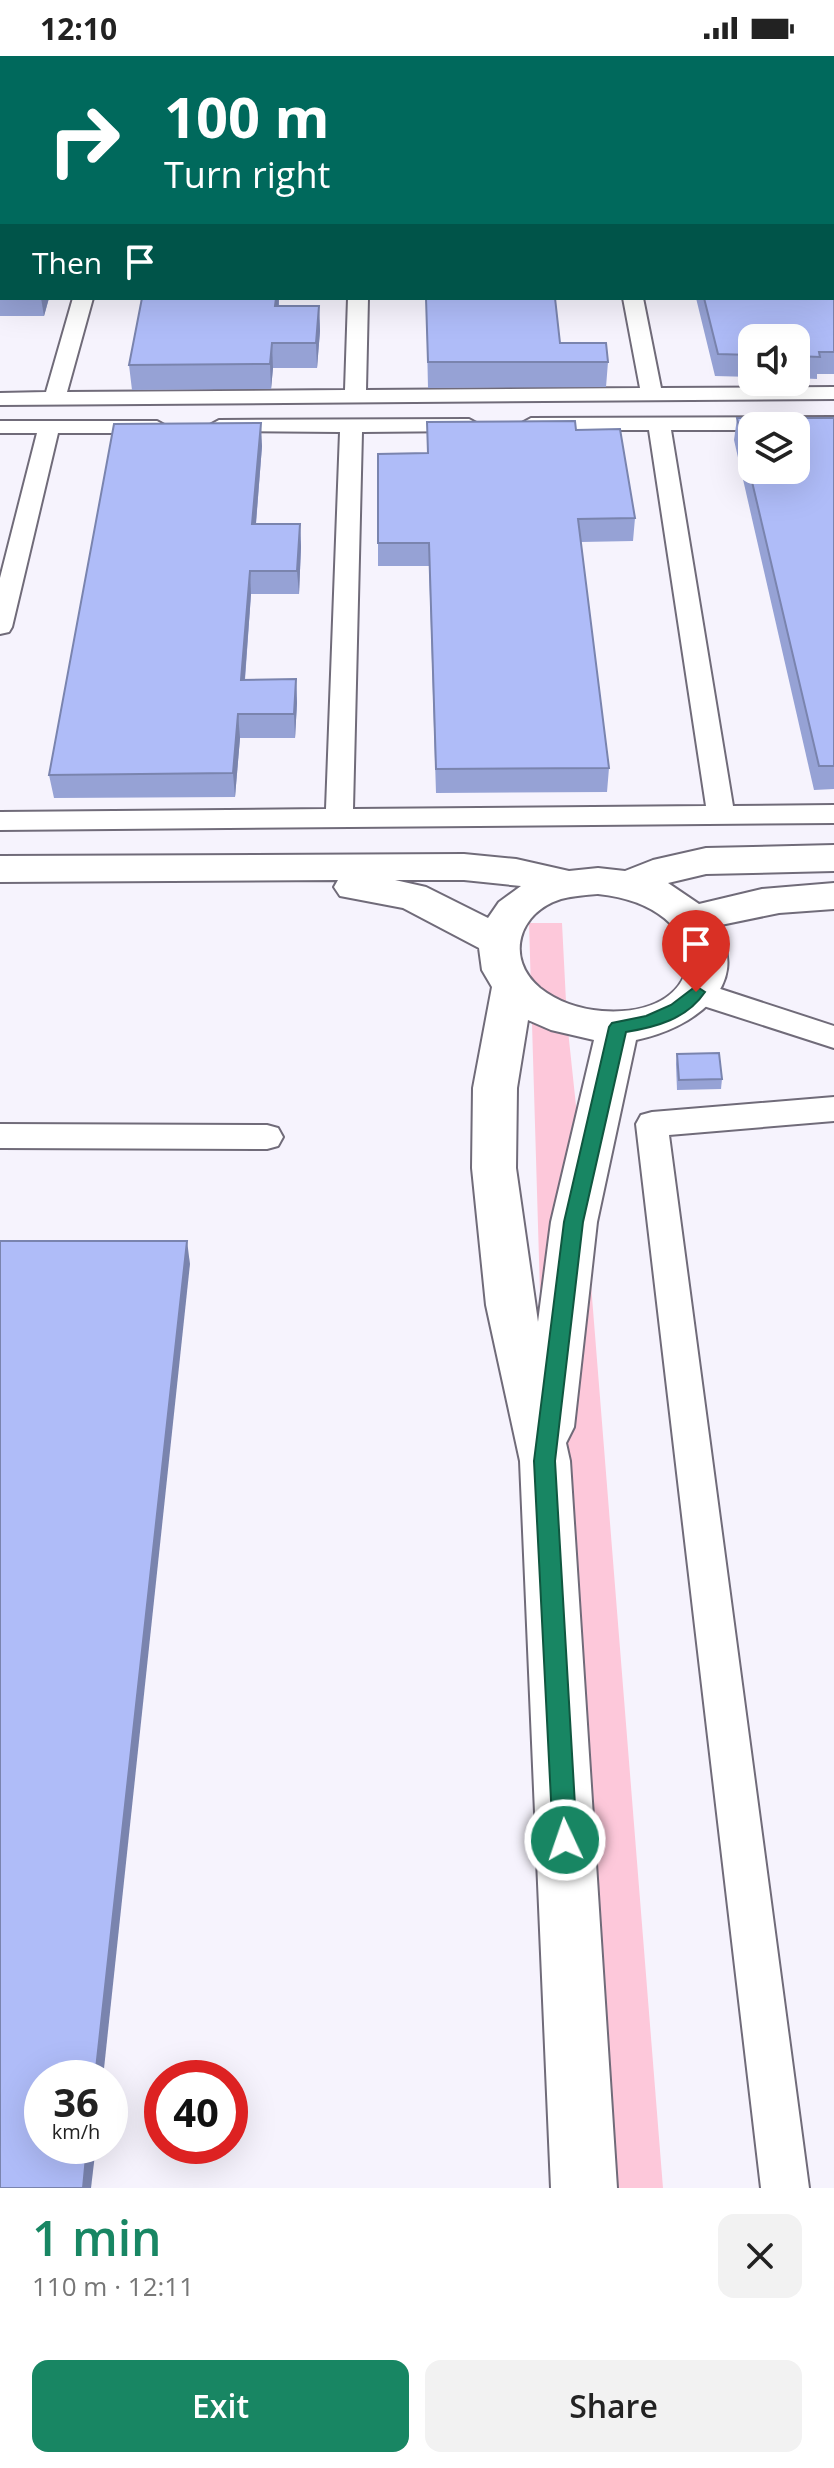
<!DOCTYPE html>
<meta charset="utf-8">
<style>
body{margin:0;font-family:"Open Sans",sans-serif;background:#f2f2f2;color:#222;height:100vh;display:flex;flex-direction:column;font-size:30px;white-space:nowrap}
*{box-sizing:border-box;margin:0}
p{font-size:26px;color:#767676}
.icon{flex:none;width:44px;height:44px;fill:none;stroke:currentColor;stroke-width:2;stroke-linecap:round;stroke-linejoin:round}
.map{position:relative;height:2132px;overflow:hidden}
.drawer{display:flex;flex-direction:column;background:#fff;flex:1}
.drawer>*{flex:none}
.top-card{position:absolute;left:0px;top:0px;width:834px;height:244px;box-shadow:0 8px 32px #0002;background:#00695c;color:#fff;overflow:hidden}
.fabs{position:absolute;left:738px;top:268px;display:grid;gap:16px}
.fabs a{display:grid;place-items:center;width:72px;height:72px;border-radius:16px;background:#fff;box-shadow:0 8px 32px #0002;font-size:40px}
.speed{position:absolute;left:24px;top:2004px;display:flex;gap:16px;font-size:40px;font-weight:700;text-align:center}
.speed>*{display:grid;place-content:center;width:104px;height:104px;border-radius:50%;background:#fff;box-shadow:0 8px 32px #0002;line-height:1}
.speed small{font-size:20px;font-weight:400}
.speed .limit{border:12px solid #d22;background:#fff;color:#111}
.pin{position:absolute;display:grid;place-items:center;width:68px;height:68px;color:#fff;margin:-82px -34px;border-radius:50% 50% 50% 0;rotate:-45deg;box-shadow:0 0 8px #0007}
.pin .icon{rotate:45deg}
.me{position:absolute;width:88px;margin:-44px;rotate:357deg;stroke-linejoin:round;filter:drop-shadow(0 0 6px #0008)}
.turn{display:flex;align-items:center;gap:28px;height:168px;padding:0 32px;font-size:36px}
.turn .icon{width:104px;height:104px;stroke-width:2.5}
.turn b{display:block;font-size:56px;line-height:68px}
.then{display:flex;align-items:center;height:76px;padding:0 32px;background:#0003;gap:16px;font-size:30px}
.round{display:grid;place-items:center;flex:none;width:84px;height:84px;border-radius:16px;background:#f2f2f2}
.summary{display:flex;align-items:center;justify-content:space-between;height:136px;padding:0 32px}
h1{font-size:48px;font-weight:600;line-height:60px;color:#188663}
.button{display:flex;gap:16px;margin-top:auto;padding:16px 32px}
.button a{flex:1;height:92px;border-radius:16px;background:#188663;color:#fff;font-size:32px;font-weight:600;line-height:92px;text-align:center}
.button a+a{background:#f2f2f2;color:#222}
.status{display:flex;justify-content:space-between;align-items:center;height:56px;padding:0 40px;background:#fff;direction:ltr}
.status svg{height:22px;fill:currentColor}
.map>svg:first-child{display:block}
.green{fill:#fdc8da}
.lines{fill:none;stroke-linecap:round;stroke-linejoin:round}
.lane-casing{stroke:#706b79;stroke-width:4}
.secondary-casing{stroke:#706b79;stroke-width:4}
.lane{fill:#fff;fill-rule:evenodd}
.secondary{fill:#fff;fill-rule:evenodd}
.wall{fill:#96a2d5}
.shaded-wall{fill:#7a84ae}
.building{fill:#afbcf8;stroke:#7a84ae;stroke-width:2;fill-rule:evenodd}
.route{fill:#188663;stroke:#105740;stroke-width:2}
</style>
<div class="status"><b>12:10</b><svg viewBox="0 0 49 12"><path d="M0 12V9h3v3zM5 12V6h3v6zM10 12V3h3v9zM15 12V0h3v12zM26 1h20v11H26zM47 4h2v5h-2z"/></svg></div>
<div class="map">
<svg width="834" height="2132" viewBox="0 0 834 2132">
<rect width="100%" height="100%" fill="#f6f3fd"/>
<!-- green -->
<polygon class="green" points="529,867 562,867 567,965 579,1078 663,2132 584,2132 545,1405"/>
<g class="lines">
<!-- lane casing -->
<g class="lane-casing">
<g id="lane">
<rect x="832" y="108" width="2" height="10"/>
<polygon points="73,242 93,242 67,336 345,334 348,242 368,242 366,334 640,332 623,242 643,242 661,332 834,331 834,343 0,349 0,337 46,336"/>
<polygon points="834,361 834,373 752,370 752,374 671,374 733,750 834,749 834,767 0,774 0,756 326,753 340,376 211,375 208,370 219,364 469,363 480,369 469,375 362,376 353,753 706,750 649,374 531,374 520,368 531,362"/>
<polygon points="0,365 157,365 168,371 157,377 58,377 12,571 9,576 0,578 0,522 37,377 0,377"/>
<polygon points="696,925 834,970 834,992 685,944 681,936 685,928"/>
<polygon points="834,1041 834,1065 669,1079 809,2132 761,2132 636,1068 641,1059 652,1056"/>
<polygon points="0,1068 267,1069 278,1072 283,1081 278,1090 267,1093 0,1092"/>
</g>
</g>
<!-- secondary casing -->
<g class="secondary-casing">
<g id="secondary">
<polygon points="834,15 834,29 832,30 832,16"/>
<rect x="0" y="147" width="2" height="16"/>
<path d="M834 789V815L706 818 668 827 699 848 762 833 834 827V853L779 857 716 870C754 932 690 973 636 984L597 1166 574 1371 566 1387 570 1405 617 2132H551L520 1405 486 1249 472 1112 473 1032 492 931 482 914 479 892 403 852 340 840 334 831 338 824 0 826V800L464 798 516 803 569 815 598 812 625 815 653 804 706 792ZM395 824H464L521 830 499 846 488 862 426 831ZM598 838C717 850 715 963 602 955 579 953 558 946 540 932 504 902 519 856 561 843 573 840 586 839 598 838ZM528 964 551 974 594 984 551 1166 538 1266 516 1112 517 1032Z"/>
</g>
</g>
<!-- lane -->
<use href="#lane" class="lane"/>
<!-- secondary -->
<use href="#secondary" class="secondary"/>
</g>
<!-- wall -->
<g class="wall">
<polygon points="832,121 834,127 834,163 832,163"/>
<polygon points="0,179 2,179 2,242 49,242 44,260 0,260"/>
<rect x="832" y="188" width="2" height="38"/>
<polygon points="834,234 834,318 817,318 817,323 796,322 796,282 752,282 752,321 715,320 696,242 832,242"/>
<polygon points="142,242 279,242 279,250 319,250 320,275 317,312 273,312 271,333 132,334 129,309"/>
<polygon points="426,242 555,242 560,287 608,306 606,331 428,332"/>
<polygon points="737,362 834,362 834,733 814,734 734,384"/>
<polygon points="427,366 576,374 635,462 633,485 581,486 609,712 607,736 436,737 429,510 378,510 378,398 427,397"/>
<polygon points="262,390 256,468 300,468 301,491 299,538 251,538 245,624 296,623 297,647 295,682 240,682 235,741 54,742 49,719"/>
<polygon points="677,998 722,1023 721,1033 677,1034 676,1008"/>
</g>
<!-- shaded-wall -->
<g class="shaded-wall">
<polygon points="41,242 49,242 44,260"/>
<polygon points="276,242 279,242 277,275 275,250"/>
<polygon points="319,250 320,275 317,312 316,287"/>
<polygon points="272,287 273,312 271,333 270,308"/>
<polygon points="261,367 262,390 254,491 252,468"/>
<polygon points="300,468 301,491 299,538 297,515"/>
<polygon points="250,515 251,538 243,647 241,624"/>
<polygon points="296,623 297,647 295,682 294,658"/>
<polygon points="238,658 240,682 235,741 233,717"/>
<polygon points="187,1185 190,1208 103,2022 95,2022"/>
<polygon points="87,2090 96,2090 91,2132 83,2132"/>
</g>
<!-- building -->
<g class="building">
<rect x="832" y="127" width="2" height="16"/>
<polygon points="0,179 2,179 2,208 0,214"/>
<rect x="832" y="188" width="2" height="17"/>
<rect x="0" y="218" width="2" height="18"/>
<polygon points="832,228 834,234 834,296 819,296 820,301 796,300 796,282 752,282 752,299 718,298 704,242 832,242"/>
<polygon points="142,242 276,242 275,250 319,250 316,287 272,287 270,308 129,309"/>
<polygon points="426,242 555,242 560,287 606,287 608,306 428,306"/>
<path d="M737 362H834V710H819ZM752 370H796V414H752Z"/>
<polygon points="575,365 576,374 620,373 635,462 578,463 609,712 436,713 429,487 378,487 378,398 428,397 427,366"/>
<polygon points="261,367 252,468 300,468 297,515 250,515 241,624 296,623 294,658 238,658 233,717 49,719 114,368"/>
<polygon points="719,997 722,1023 679,1024 677,998"/>
<polygon points="0,1185 187,1185 95,2022 42,2022 42,2090 87,2090 83,2132 0,2132"/>
</g>
<!-- route -->
<path class="route" d="M696 930 705 936C687 963 656 971 626 976L583 1166 555 1405 577 1784 574 1793 565 1797 556 1793 553 1784 534 1405 564 1166 609 971 612 967 646 960 671 949Z"/>
</svg>
<div class="fabs">
<a><svg class="icon" aria-label="sound" viewBox="0 0 24 24"><path d="M4 9h4l5-4v14l-5-4H4zM17 9q2 3 0 6"/></svg></a>
<a><svg class="icon" aria-label="layers" viewBox="0 0 24 24"><path d="M12 4l9 5-9 5-9-5zM3 14l9 5 9-5"/></svg></a>
</div>
<div class="speed"><div>36<small>km/h</small></div><div class="limit">40</div></div>
<div class="pin" style="left:696px;top:936px;background:#d93025"><svg class="icon" aria-label="arrive" viewBox="0 0 24 24"><path d="M6 21V4h12l-3 4 3 4H6"/></svg></div>
<svg class="me" style="left:565px;top:1784px" viewBox="-20 -20 40 40"><circle r="17" fill="#188663" stroke="#fff" stroke-width="3"/><path d="M0-11L8 9 0 5-8 9z" fill="#fff"/></svg>
<div class="top-card">
<div class="turn"><svg class="icon" aria-label="right" viewBox="0 0 24 24"><path d="M7 20v-9h11M14 6l5 5-5 5"/></svg><div><b>100 m</b>Turn right</div></div>
<div class="then">Then<svg class="icon" aria-label="arrive" viewBox="0 0 24 24"><path d="M6 21V4h12l-3 4 3 4H6"/></svg></div>
</div>
</div>
<section class="drawer">
<div class="summary"><div><h1>1 min</h1><p>110 m · 12:11</p></div><a class="round"><svg class="icon" aria-label="close" viewBox="0 0 24 24"><path d="M6 6l12 12M18 6L6 18"/></svg></a></div>
<div class="button"><a>Exit</a><a>Share</a></div>
</section>
